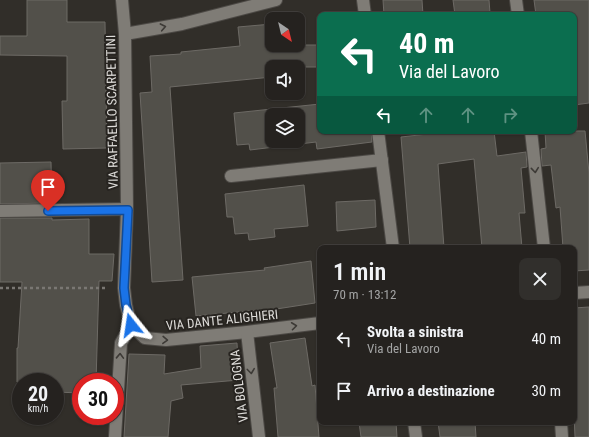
<!DOCTYPE html>
<html lang="it">
<meta charset="utf-8">
<style>
body{margin:0;font-family:"Roboto Condensed",sans-serif;background:#312f2c;color:#f1f3f6;height:100vh;display:flex;flex-direction:column;font-size:15px;white-space:nowrap}
*{box-sizing:border-box;margin:0}
p{font-size:13px;color:#a3a4a4}
.icon{flex:none;width:22px;height:22px;fill:none;stroke:currentColor;stroke-width:2;stroke-linecap:round;stroke-linejoin:round}
.map{position:relative;flex:1;overflow:hidden}
.sheet{position:absolute;left:317px;top:245px;width:260px;height:180px;display:flex;flex-direction:column;background:#25221f;border-radius:8px;box-shadow:0 1px 3px #0004,0 0 0 1px #423f3d}
.sheet>*{flex:none}
.hud{position:absolute;left:317px;top:12px;width:260px;height:122px;border-radius:8px;box-shadow:0 1px 3px #0004,0 0 0 1px #423f3d;background:#0b6e4f;color:#fff;overflow:hidden}
.needle{width:26px;rotate:145deg}
.fabs{position:absolute;left:265px;top:12px;display:grid;gap:8px}
.fabs a{display:grid;place-items:center;width:40px;height:40px;border-radius:8px;background:#25221f;box-shadow:0 1px 3px #0004,0 0 0 1px #423f3d;font-size:20px}
.speed{position:absolute;left:12px;top:373px;display:flex;gap:8px;font-size:20px;font-weight:700;text-align:center}
.speed>*{display:grid;place-content:center;width:52px;height:52px;border-radius:50%;background:#25221f;box-shadow:0 1px 3px #0004,0 0 0 1px #423f3d;line-height:1}
.speed small{font-size:10px;font-weight:400}
.speed .limit{border:6px solid #d22;background:#fff;color:#111}
.pin{position:absolute;display:grid;place-items:center;width:34px;height:34px;color:#fff;margin:-41px -17px;border-radius:50% 50% 50% 0;rotate:-45deg;box-shadow:0 0 4px #0007}
.pin .icon{rotate:45deg}
.me{position:absolute;width:44px;margin:-22px;rotate:345deg;stroke-linejoin:round;filter:drop-shadow(0 0 3px #0008)}
.turn{display:flex;align-items:center;gap:14px;height:84px;padding:0 16px;font-size:18px}
.turn .icon{width:52px;height:52px;stroke-width:2.5}
.turn b{display:block;font-size:28px;line-height:34px}
.lanes{display:flex;align-items:center;height:38px;padding:0 16px;background:#0003;justify-content:center;gap:20px;direction:ltr}
.lanes .off{opacity:.35}
.round{display:grid;place-items:center;flex:none;width:42px;height:42px;border-radius:8px;background:#312f2c}
.overview{display:flex;align-items:center;justify-content:space-between;height:68px;padding:0 16px}
h1{font-size:24px;font-weight:600;line-height:30px}
ul{padding:0;list-style:none}
li{display:flex;align-items:center;gap:12px;height:52px;padding:0 16px}
li div{flex:1}
li b{display:block;font-size:15px}
li em{font-style:normal}
.map>svg:first-child{display:block}
.building{fill:#52504a;stroke:#6d6a65;fill-rule:evenodd}
.lines{fill:none;stroke-linecap:round;stroke-linejoin:round}
.minor-casing{stroke:#4c4945;stroke-width:14}
.path{stroke:#7a7773;stroke-width:2.5;stroke-dasharray:3 3;stroke-linecap:butt}
.minor{stroke:#7f7c76;stroke-width:12}
.oneway{stroke:#3d3a36}
.route-casing{stroke:#114b97;stroke-width:10}
.route{stroke:#1a73e8;stroke-width:7}
.labels{text-anchor:middle;dominant-baseline:central;stroke-width:4;stroke-linejoin:round;paint-order:stroke}
.street-label{font-size:13px;fill:#dddbd8;stroke:#272420}
</style>
<div class="map">
<svg width="589" height="437" viewBox="0 0 589 437">
<rect width="100%" height="100%" fill="#312e29"/>
<!-- building -->
<g class="building">
<polygon points="27,0 67,0 67,22 105,22 107,148 63,149 62,101 67,101 67,56 0,55 0,36 27,36"/>
<polygon points="383,0 422,0 423,15 384,15"/>
<polygon points="453,0 489,0 490,13 483,15 455,15"/>
<polygon points="534,0 589,0 589,103 574,105 574,15 536,15"/>
<polygon points="272,24 272,45 320,45 320,67 272,67 272,77 170,87 183,280 152,282 140,93 152,92 150,56 181,54 181,52 240,46 238,27"/>
<path d="M320 104V131H371L372 142 317 149 316 142 250 150 249 144 237 145 234 113ZM272 115H298V141H272Z"/>
<polygon points="455,131 494,131 497,156 526,152 527,167 521,168 525,213 519,213 522,248 482,248 474,159 438,164 444,248 410,248 401,137"/>
<polygon points="545,131 585,131 589,173 589,270 574,271 574,248 563,248 560,207 556,208 551,165 542,166 541,149 546,148"/>
<polygon points="51,162 52,203 0,204 0,163"/>
<polygon points="304,185 308,226 274,229 275,237 249,240 248,233 235,234 233,217 227,217 225,194"/>
<polygon points="375,200 376,227 337,231 336,202"/>
<polygon points="0,218 52,218 52,220 89,219 89,254 114,254 112,281 99,281 96,382 81,382 81,393 55,392 55,382 17,382 17,348 18,348 22,282 0,282"/>
<polygon points="311,261 315,303 270,310 270,309 196,316 192,277 265,270 264,268"/>
<polygon points="589,307 589,437 575,437 574,414 574,308"/>
<polygon points="305,338 312,386 315,385 319,437 278,437 274,388 277,388 270,343"/>
<polygon points="237,343 239,380 181,385 183,398 171,401 168,437 124,437 129,354 165,355 164,374 201,368 200,346"/>
<polygon points="359,422 396,422 397,437 361,437"/>
<polygon points="438,422 475,422 476,437 440,437"/>
</g>
<g class="lines">
<!-- minor casing -->
<g class="minor-casing">
<g id="minor">
<polyline points="363,0 365,15"/>
<polyline points="516,0 518,15"/>
<polyline points="125,34 182,24 276,0"/>
<polyline points="378,131 393,248"/>
<polyline points="531,131 544,248"/>
<polyline points="231,176 382,160"/>
<polyline points="0,211 127,209"/>
<polyline points="574,293 589,292"/>
<polyline points="131,325 145,338 166,340 247,332 320,323"/>
<polyline points="247,332 259,437"/>
<polyline points="414,422 416,437"/>
<polyline points="561,422 562,437"/>
<polyline points="115,437 121,343 131,325 126,305 124,288 127,209 125,34 122,0"/>
</g>
</g>
<!-- path -->
<polyline class="path" points="0,288 108,288"/>
<!-- minor -->
<use href="#minor" class="minor"/>
</g>
<!-- one-way arrows -->
<defs><path id="oneway-chevron" d="M-2-3.5L2.5 0L-2 3.5" fill="none" stroke-width="1.6" stroke-linecap="round" stroke-linejoin="round"/></defs>
<g class="oneway">
<use href="#oneway-chevron" transform="translate(163 27) rotate(-11)"/>
<use href="#oneway-chevron" transform="translate(535 170) rotate(84)"/>
<use href="#oneway-chevron" transform="translate(294 326) rotate(-7)"/>
<use href="#oneway-chevron" transform="translate(165 340) rotate(2)"/>
<use href="#oneway-chevron" transform="translate(120 356) rotate(-88)"/>
<use href="#oneway-chevron" transform="translate(251 371) rotate(83)"/>
</g>
<g class="lines">
<!-- route casing -->
<g class="route-casing">
<polyline id="route" points="48,211 128,210 124,288 126,305 131,325"/>
</g>
<!-- route -->
<use href="#route" class="route"/>
</g>
<g class="labels">
<!-- street labels -->
<g class="street-label">
<text transform="translate(112 112) rotate(-91)">VIA RAFFAELLO SCARPETTINI</text>
<text transform="translate(222 320) rotate(-6)">VIA DANTE ALIGHIERI</text>
<text transform="translate(239 386) rotate(-97)">VIA BOLOGNA</text>
</g>
</g>
</svg>
<div class="fabs">
<a><svg class="needle" viewBox="-14 -14 28 28"><path d="M0-13l5 13h-10z" fill="#e53935"/><path d="M0 13l5-13h-10z" fill="#a3a4a4"/></svg></a>
<a><svg class="icon" aria-label="sound" viewBox="0 0 24 24"><path d="M4 9h4l5-4v14l-5-4H4zM17 9q2 3 0 6"/></svg></a>
<a><svg class="icon" aria-label="layers" viewBox="0 0 24 24"><path d="M12 4l9 5-9 5-9-5zM3 14l9 5 9-5"/></svg></a>
</div>
<div class="speed"><div>20<small>km/h</small></div><div class="limit">30</div></div>
<div class="pin" style="left:48px;top:211px;background:#d93025"><svg class="icon" aria-label="arrive" viewBox="0 0 24 24"><path d="M6 21V4h12l-3 4 3 4H6"/></svg></div>
<svg class="me" style="left:131px;top:325px" viewBox="-20 -20 40 40"><path d="M0-17L14 15 0 8-14 15z" fill="#1a73e8" stroke="#fff" stroke-width="4"/></svg>
<div class="hud">
<div class="turn"><svg class="icon" aria-label="left" viewBox="0 0 24 24"><path d="M17 20v-9H6M10 6l-5 5 5 5"/></svg><div><b>40 m</b>Via del Lavoro</div></div>
<div class="lanes"><svg class="icon" aria-label="left" viewBox="0 0 24 24"><path d="M17 20v-9H6M10 6l-5 5 5 5"/></svg><svg class="icon off" aria-label="ahead" viewBox="0 0 24 24"><path d="M12 20V5M6 11l6-6 6 6"/></svg><svg class="icon off" aria-label="ahead" viewBox="0 0 24 24"><path d="M12 20V5M6 11l6-6 6 6"/></svg><svg class="icon off" aria-label="right" viewBox="0 0 24 24"><path d="M7 20v-9h11M14 6l5 5-5 5"/></svg></div>
</div>
<section class="sheet">
<div class="overview"><div><h1>1 min</h1><p>70 m · 13:12</p></div><a class="round"><svg class="icon" aria-label="close" viewBox="0 0 24 24"><path d="M6 6l12 12M18 6L6 18"/></svg></a></div>
<ul>
<li><svg class="icon" aria-label="left" viewBox="0 0 24 24"><path d="M17 20v-9H6M10 6l-5 5 5 5"/></svg><div><b>Svolta a sinistra</b><p>Via del Lavoro</p></div><em>40 m</em></li>
<li><svg class="icon" aria-label="arrive" viewBox="0 0 24 24"><path d="M6 21V4h12l-3 4 3 4H6"/></svg><div><b>Arrivo a destinazione</b></div><em>30 m</em></li>
</ul>
</section>
</div>
